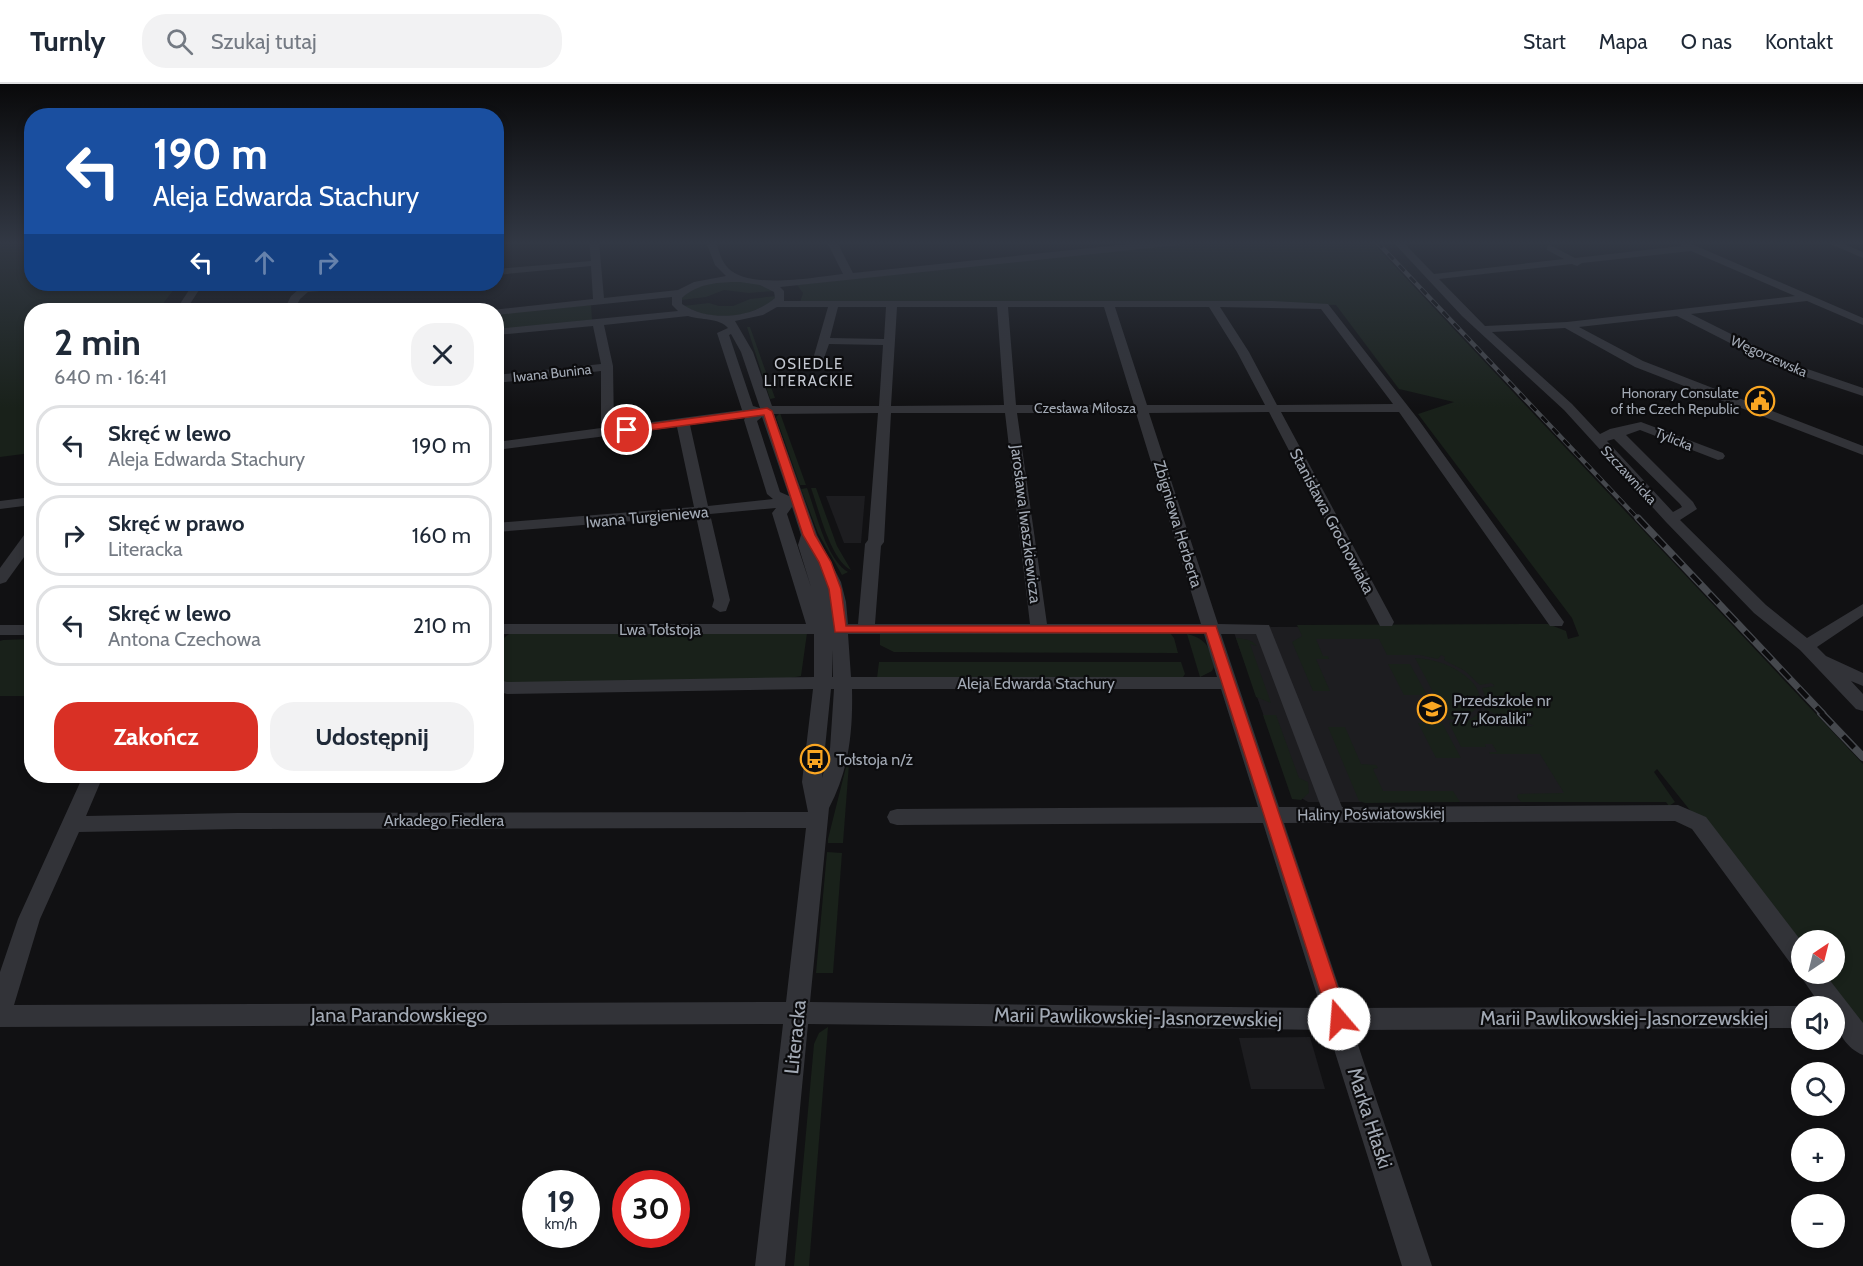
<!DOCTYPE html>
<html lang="pl">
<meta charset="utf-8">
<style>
body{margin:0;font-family:Cabin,sans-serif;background:#f2f2f3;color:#1f2937;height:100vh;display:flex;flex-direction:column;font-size:22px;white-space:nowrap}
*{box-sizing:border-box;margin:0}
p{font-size:20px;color:#747a83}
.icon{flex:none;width:33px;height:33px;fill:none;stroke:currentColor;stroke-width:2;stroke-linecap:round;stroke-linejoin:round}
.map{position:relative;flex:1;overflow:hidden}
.panel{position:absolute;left:24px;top:219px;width:480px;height:480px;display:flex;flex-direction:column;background:#fff;border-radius:24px;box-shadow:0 3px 9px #0003}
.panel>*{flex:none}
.banner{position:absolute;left:24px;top:24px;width:480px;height:183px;border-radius:24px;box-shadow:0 3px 9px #0003;background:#1a4fa0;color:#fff;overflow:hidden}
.needle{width:39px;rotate:35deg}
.buttons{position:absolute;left:1791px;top:846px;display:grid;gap:12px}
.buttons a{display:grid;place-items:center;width:54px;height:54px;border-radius:50%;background:#fff;box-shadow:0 3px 9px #0003;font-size:30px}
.speed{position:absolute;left:522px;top:1086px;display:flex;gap:12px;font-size:30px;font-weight:700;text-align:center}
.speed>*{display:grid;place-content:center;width:78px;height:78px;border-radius:50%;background:#fff;box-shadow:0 3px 9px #0003;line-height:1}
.speed small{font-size:15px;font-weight:400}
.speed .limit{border:9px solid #d22;background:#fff;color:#111}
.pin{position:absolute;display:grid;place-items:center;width:51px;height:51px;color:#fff;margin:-26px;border:3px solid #fff;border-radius:50%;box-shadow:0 2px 6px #0007}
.me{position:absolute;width:66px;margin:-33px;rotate:342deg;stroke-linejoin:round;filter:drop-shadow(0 0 4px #0008)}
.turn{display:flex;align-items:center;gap:21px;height:126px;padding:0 30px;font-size:27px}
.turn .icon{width:78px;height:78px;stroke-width:2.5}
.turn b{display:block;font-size:42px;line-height:51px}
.lanes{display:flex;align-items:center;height:57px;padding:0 30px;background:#0003;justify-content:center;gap:30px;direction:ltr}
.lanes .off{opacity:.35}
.round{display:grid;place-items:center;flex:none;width:63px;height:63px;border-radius:24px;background:#f2f2f3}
.summary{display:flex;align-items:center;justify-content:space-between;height:102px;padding:0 30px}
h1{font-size:36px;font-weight:700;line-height:45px}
.primary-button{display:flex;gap:12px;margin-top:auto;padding:12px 30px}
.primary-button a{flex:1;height:69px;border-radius:24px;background:#d93025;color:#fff;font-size:24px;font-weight:700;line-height:69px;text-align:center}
.primary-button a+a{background:#f2f2f3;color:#1f2937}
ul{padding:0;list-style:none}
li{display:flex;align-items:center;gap:18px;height:81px;margin:0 12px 9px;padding:0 18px;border:3px solid #e0e1e3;border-radius:24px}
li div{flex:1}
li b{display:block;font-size:22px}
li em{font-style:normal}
header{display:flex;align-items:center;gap:36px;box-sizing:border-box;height:84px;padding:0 30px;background:#fff;border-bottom:2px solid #e0e1e3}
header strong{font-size:28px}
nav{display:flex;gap:33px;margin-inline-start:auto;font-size:21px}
.search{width:420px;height:54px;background:#f2f2f3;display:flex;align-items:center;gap:15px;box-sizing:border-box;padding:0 21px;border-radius:24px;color:#747a83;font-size:22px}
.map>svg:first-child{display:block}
.built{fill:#1d1d20}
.green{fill:#19211a}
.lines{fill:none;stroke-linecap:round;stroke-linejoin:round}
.minor{fill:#323338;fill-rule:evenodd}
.rail-far2-casing{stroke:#45484d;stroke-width:4.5}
.rail-far1-casing{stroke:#45484d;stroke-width:7}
.rail-casing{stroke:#45484d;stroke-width:8}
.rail-far2{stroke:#0c0c0e;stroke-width:3;stroke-dasharray:8;stroke-linecap:butt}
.rail-far1{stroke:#0c0c0e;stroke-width:4.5;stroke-dasharray:13;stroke-linecap:butt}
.rail{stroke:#0c0c0e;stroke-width:5;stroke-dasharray:16;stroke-linecap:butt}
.route{fill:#d93025;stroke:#8d1f18;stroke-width:1.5}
.labels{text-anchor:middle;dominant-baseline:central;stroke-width:4.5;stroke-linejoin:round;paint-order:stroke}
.far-street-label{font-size:14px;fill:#a2a9b4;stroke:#0c0c0e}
.far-poi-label{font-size:14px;fill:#a2a9b4;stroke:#0c0c0e;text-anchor:end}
.far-neighbourhood-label{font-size:15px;letter-spacing:1.5px;fill:#c3c7d0;stroke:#0c0c0e}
.street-label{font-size:16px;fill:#a2a9b4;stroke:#0c0c0e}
.poi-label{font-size:16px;fill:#a2a9b4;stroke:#0c0c0e;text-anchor:start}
.near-street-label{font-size:20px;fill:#a2a9b4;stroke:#0c0c0e}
</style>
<header>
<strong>Turnly</strong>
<div class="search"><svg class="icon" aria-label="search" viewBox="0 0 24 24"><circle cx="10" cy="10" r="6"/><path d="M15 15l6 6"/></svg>Szukaj tutaj</div>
<nav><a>Start</a><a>Mapa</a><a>O nas</a><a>Kontakt</a></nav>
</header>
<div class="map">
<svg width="1863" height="1182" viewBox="0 0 1863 1182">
<rect width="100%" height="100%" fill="#111113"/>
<!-- built -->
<g class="built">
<polygon points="826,412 865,412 861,459 844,459"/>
<polygon points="1545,542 1662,708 1655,718 1308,718 1291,708 1232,543"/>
<polygon points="1310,953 1325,1005 1251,1005 1239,954"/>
</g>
<!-- green -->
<g class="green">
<polygon points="0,158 31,158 32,200 178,200 158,226 32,226 31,369 0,373"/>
<path d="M1195 158H1372L1863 680V944L1821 890H1834V856H1802L1801 865 1657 685 1654 688 1675 718 1669 722 1666 718H1521L1517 713 1518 710 1564 709 1540 670H1490L1489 668H1497L1492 660H1485L1486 663H1461L1449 639 1469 636 1482 627 1502 638 1504 643 1534 642C1524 637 1514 640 1501 633L1503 629 1498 631 1484 625 1486 615 1482 604 1495 602 1491 599 1480 601 1465 587 1444 576 1445 573 1441 571 1438 575 1420 571H1387L1379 555H1316L1323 572H1328L1329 575H1316L1330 607H1313L1292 558 1302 552 1297 541 1548 540 1566 547 1568 555 1579 552 1572 534 1418 330 1454 318 1399 305 1336 221 1249 219 800 218 803 209 797 201Z"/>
<path d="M725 197 755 198 774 207 749 209 724 206 706 213 681 216C689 202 710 200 725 197Z"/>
<path d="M776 212V215C744 236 717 238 683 222L709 219 719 222H733L750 215Z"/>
<polygon points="591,221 592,236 497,246 497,230"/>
<polygon points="747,243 750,243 775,314 770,315"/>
<polygon points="780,329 806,401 800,401 776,333"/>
<path d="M807 404C816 428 826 475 848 488L842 491 818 449 801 405Z"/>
<path d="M811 404H816L837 462 851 486C830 475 819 426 811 404Z"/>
<path d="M511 549H807L801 592 779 596 504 599C492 584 492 559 511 549Z"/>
<polygon points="1170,549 1174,554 1178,569 894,568 880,561 880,550"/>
<path d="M1187 550C1207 555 1210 564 1214 583L1212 587 1200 593Z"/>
<path d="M1236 554C1244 555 1252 555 1257 562L1250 560 1271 619 1256 613Z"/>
<polygon points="3,556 31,555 31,612 0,612 0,557"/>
<path d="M1415 574C1431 575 1447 579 1460 588 1491 608 1484 633 1448 636Z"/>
<polygon points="879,578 1181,578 1185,590 1183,593 877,594"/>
<polygon points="1388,580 1410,580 1427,611 1404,611"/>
<polygon points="1263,631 1276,631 1299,694 1308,698 1309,709 1301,716 1292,715"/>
<polygon points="1418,639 1442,639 1461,674 1436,674"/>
<polygon points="1328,643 1345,643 1361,680 1376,681 1378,684 1373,685 1383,707 1453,707 1460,718 1365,719 1359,717"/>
<polygon points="850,667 843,759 828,759 828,755"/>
<polygon points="827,768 842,769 833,889 816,889"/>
<polygon points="828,943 809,1182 794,1182 814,960 819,949"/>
</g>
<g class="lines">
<!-- minor -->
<g class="minor">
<path d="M589 158H599L604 214 678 206 694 198 726 192 715 181 706 158H716C719 167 721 177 728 184 749 206 815 193 843 190L827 158H837L853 189 1148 158H1183L1179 161 780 203 784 207V217H1273L1328 220 1418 335 1564 538 1562 542H1550L1399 328H1281L1394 538 1392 542H1380L1378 538 1269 328 1149 329 1218 540 1269 541 1342 723 1678 721 1706 733 1802 858V890H1825L1863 939V971C1843 963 1834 942 1834 922H1821L1799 890 1801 887 1794 884 1692 745 1675 737 1284 739 1346 924 1802 922H1804H1802V944L1353 946 1432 1182H1402L1328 946 808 940 785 1182H755L783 940 0 943V888L18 835 83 692H103L86 732 237 729 808 728 802 698 813 605 507 610 496 607V595L507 598 814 593V550H496V540H806L772 429 776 424 710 430 730 516 726 527 720 528 712 523 714 516 696 432 496 448V439L694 423 677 343 496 366V358L601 344V287L496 299V291L601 280 593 242 496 251V245L678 227 672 221V213L496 231V226H492L593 215 591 182 496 191V185L591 177ZM740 198 760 201 774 208 775 214C751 235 708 238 682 220V214C698 199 719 198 740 198ZM777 223H828L813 275 815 277H823L829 260 883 261 879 322H772L753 268 735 237 763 231ZM838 223H886L884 255 830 254ZM897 223H997L1004 321 891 322ZM1008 223H1104L1134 321H1016ZM1115 223H1209L1237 268 1265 321H1147ZM1220 223 1321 225 1393 320 1277 321 1249 268ZM688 232C700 236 720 234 728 244L717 249 742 326 614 343 613 282 604 241ZM731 250 741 268 760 324 753 322 729 251ZM878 329 868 456 865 460 858 540H848L846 518 841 498 817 451 774 330ZM891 329H1005L1030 540H875L881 462 884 458ZM1017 329H1136L1201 540H1047ZM762 333 789 412 780 408 757 337ZM745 334 744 336 767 410 773 415 708 422 690 341ZM792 423 801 451 798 461 811 503 787 430ZM848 550H1204L1217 593H851ZM1221 550H1256L1321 723H1279ZM832 566 833 593H832ZM831 605H834L830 665 822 694ZM852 605H1221L1258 723 897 725 890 727 887 733 890 739 897 741 1263 739 1321 924 810 918 829 724C849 686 853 648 852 605ZM806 744 786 918 14 921 40 835 79 748 237 745Z"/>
<path d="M1393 158H1403L1434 190 1564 175 1547 166V162L1550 161 1575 174 1681 162 1679 158H1687L1863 234V241L1807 217 1691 230 1787 278 1863 304V312L1779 284 1677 232 1579 243 1643 277 1863 362V371L1635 283 1565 244 1492 248 1572 320 1600 350 1610 345 1641 338 1723 369 1725 372 1723 375 1718 376 1640 346 1626 351 1693 418 1697 425 1680 436 1766 521 1807 554 1863 520V532L1817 563 1826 572 1863 589V602L1851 597 1863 610V627L1856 625 1800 566 1754 529 1666 438 1564 326 1462 232ZM1691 167 1795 212 1567 238 1485 242 1439 195 1572 180 1577 182 1582 179ZM1614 355 1680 420 1682 423 1673 428 1607 357Z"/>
<polygon points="1826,158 1839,158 1863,168 1863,174"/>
<polygon points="193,200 203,200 186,226 176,226"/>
<polygon points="305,200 370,200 365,203 308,208 300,215 294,226 284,226 291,212"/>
<polygon points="32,413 32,421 0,425 0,417"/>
<polygon points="32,446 32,462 6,498 0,500 0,484 27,447"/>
<rect x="0" y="541" width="32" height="10"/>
</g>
<!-- rail-far2 casing -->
<g class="rail-far2-casing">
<polyline id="rail-far2" points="1377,158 1639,436"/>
</g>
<!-- rail-far1 casing -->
<g class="rail-far1-casing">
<polyline id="rail-far1" points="1638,434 1823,630"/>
</g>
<!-- rail casing -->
<g class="rail-casing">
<polyline id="rail" points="1821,629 1863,673"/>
</g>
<!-- rail-far2 -->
<use href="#rail-far2" class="rail-far2"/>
<!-- rail-far1 -->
<use href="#rail-far1" class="rail-far1"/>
<!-- rail -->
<use href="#rail" class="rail"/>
</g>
<!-- sky -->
<linearGradient id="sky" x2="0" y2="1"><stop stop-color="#09090a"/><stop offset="0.49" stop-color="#323844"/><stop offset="1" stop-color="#323844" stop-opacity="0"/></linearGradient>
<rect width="1863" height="324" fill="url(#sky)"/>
<!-- route -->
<polygon class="route" points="767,324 772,327 815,451 831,478 841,505 846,542 1216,542 1348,935 1345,941 1339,944 1332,941 1329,935 1206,549 835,548 829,505 819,478 803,451 764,331 627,349 622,346 627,343"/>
<!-- icons -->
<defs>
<g id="civic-ring" transform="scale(1.5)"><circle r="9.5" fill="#0c0c0e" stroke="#faa622" stroke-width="1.5"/><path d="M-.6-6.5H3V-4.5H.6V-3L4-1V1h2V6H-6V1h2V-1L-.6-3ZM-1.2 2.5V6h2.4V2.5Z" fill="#faa622"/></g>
<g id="school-ring" transform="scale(1.5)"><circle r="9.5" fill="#0c0c0e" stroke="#faa622" stroke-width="1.5"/><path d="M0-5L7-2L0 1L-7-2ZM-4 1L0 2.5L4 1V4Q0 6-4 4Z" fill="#faa622"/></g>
<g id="bus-ring" transform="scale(1.5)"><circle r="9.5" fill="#0c0c0e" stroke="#faa622" stroke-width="1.5"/><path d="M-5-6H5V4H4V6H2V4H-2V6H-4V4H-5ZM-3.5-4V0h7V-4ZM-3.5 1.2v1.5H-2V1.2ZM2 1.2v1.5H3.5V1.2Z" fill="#faa622"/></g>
</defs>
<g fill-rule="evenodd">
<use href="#civic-ring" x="1760" y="317"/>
<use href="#school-ring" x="1432" y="625"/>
<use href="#bus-ring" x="815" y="675"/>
</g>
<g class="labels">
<!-- far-street labels -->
<g class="far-street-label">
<text transform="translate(1769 272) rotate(24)">Węgorzewska</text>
<text transform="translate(552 289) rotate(-6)">Iwana Bunina</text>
<text x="1085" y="324">Czesława Miłosza</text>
<text transform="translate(1674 355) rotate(22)">Tylicka</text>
<text transform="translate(1629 391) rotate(47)">Szczawnicka</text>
</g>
<!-- far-poi labels -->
<g class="far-poi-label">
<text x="1739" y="309">Honorary Consulate<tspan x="1739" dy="16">of the Czech Republic</tspan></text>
</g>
<!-- far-neighbourhood labels -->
<g class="far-neighbourhood-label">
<text x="809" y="280">OSIEDLE<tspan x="809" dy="17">LITERACKIE</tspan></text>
</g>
<!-- street labels -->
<g class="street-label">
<text transform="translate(647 433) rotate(-5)">Iwana Turgieniewa</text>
<text transform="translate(1332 437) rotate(62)">Stanisława Grochowiaka</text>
<text transform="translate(1026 440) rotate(83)">Jarosława Iwaszkiewicza</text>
<text transform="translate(1178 440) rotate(73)">Zbigniewa Herberta</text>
<text x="660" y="545">Lwa Tołstoja</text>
<text x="1036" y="599">Aleja Edwarda Stachury</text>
<text transform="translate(1371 730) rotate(-1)">Haliny Poświatowskiej</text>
<text x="444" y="736">Arkadego Fiedlera</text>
</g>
<!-- poi labels -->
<g class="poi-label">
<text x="1453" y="616">Przedszkole nr<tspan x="1453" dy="18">77 „Koraliki”</tspan></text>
<text x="836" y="675">Tołstoja n/ż</text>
</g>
<!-- near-street labels -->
<g class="near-street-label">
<text x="399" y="931">Jana Parandowskiego</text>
<text transform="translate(1138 933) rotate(1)">Marii Pawlikowskiej-Jasnorzewskiej</text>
<text x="1624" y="934">Marii Pawlikowskiej-Jasnorzewskiej</text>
<text transform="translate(795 953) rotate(-84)">Literacka</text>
<text transform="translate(1370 1034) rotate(72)">Marka Hłaski</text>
</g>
</g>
</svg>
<div class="buttons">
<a><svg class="needle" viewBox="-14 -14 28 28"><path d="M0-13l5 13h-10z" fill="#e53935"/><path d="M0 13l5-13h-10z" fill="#747a83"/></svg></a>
<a><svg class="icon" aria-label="sound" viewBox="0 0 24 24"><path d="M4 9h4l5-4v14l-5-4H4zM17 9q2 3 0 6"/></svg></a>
<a><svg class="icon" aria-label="search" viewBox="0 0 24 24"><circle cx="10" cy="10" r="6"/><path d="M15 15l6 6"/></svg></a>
<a>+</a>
<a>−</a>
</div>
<div class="speed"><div>19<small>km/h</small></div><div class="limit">30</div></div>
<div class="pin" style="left:627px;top:346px;background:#d93025"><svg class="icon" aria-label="arrive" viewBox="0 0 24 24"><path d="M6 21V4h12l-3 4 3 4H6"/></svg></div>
<svg class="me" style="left:1339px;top:935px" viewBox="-20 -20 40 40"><circle r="19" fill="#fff"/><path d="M0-13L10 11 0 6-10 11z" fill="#d93025"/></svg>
<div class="banner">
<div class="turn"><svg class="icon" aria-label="left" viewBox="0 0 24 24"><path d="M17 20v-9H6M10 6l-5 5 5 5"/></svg><div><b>190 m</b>Aleja Edwarda Stachury</div></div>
<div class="lanes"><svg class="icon" aria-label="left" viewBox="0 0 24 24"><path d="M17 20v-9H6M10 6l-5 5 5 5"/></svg><svg class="icon off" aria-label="ahead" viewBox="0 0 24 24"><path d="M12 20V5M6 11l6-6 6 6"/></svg><svg class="icon off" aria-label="right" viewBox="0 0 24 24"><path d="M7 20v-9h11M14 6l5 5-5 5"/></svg></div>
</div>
<section class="panel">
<div class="summary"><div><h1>2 min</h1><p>640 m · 16:41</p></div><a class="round"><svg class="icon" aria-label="close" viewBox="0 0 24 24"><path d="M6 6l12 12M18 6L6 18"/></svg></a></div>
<ul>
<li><svg class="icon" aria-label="left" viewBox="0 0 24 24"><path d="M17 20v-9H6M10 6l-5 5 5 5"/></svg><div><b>Skręć w lewo</b><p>Aleja Edwarda Stachury</p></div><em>190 m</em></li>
<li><svg class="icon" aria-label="right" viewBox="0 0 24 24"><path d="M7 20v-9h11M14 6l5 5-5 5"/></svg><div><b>Skręć w prawo</b><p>Literacka</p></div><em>160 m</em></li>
<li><svg class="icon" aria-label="left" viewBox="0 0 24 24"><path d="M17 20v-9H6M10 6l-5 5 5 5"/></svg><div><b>Skręć w lewo</b><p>Antona Czechowa</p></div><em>210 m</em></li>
</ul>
<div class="primary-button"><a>Zakończ</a><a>Udostępnij</a></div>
</section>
</div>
